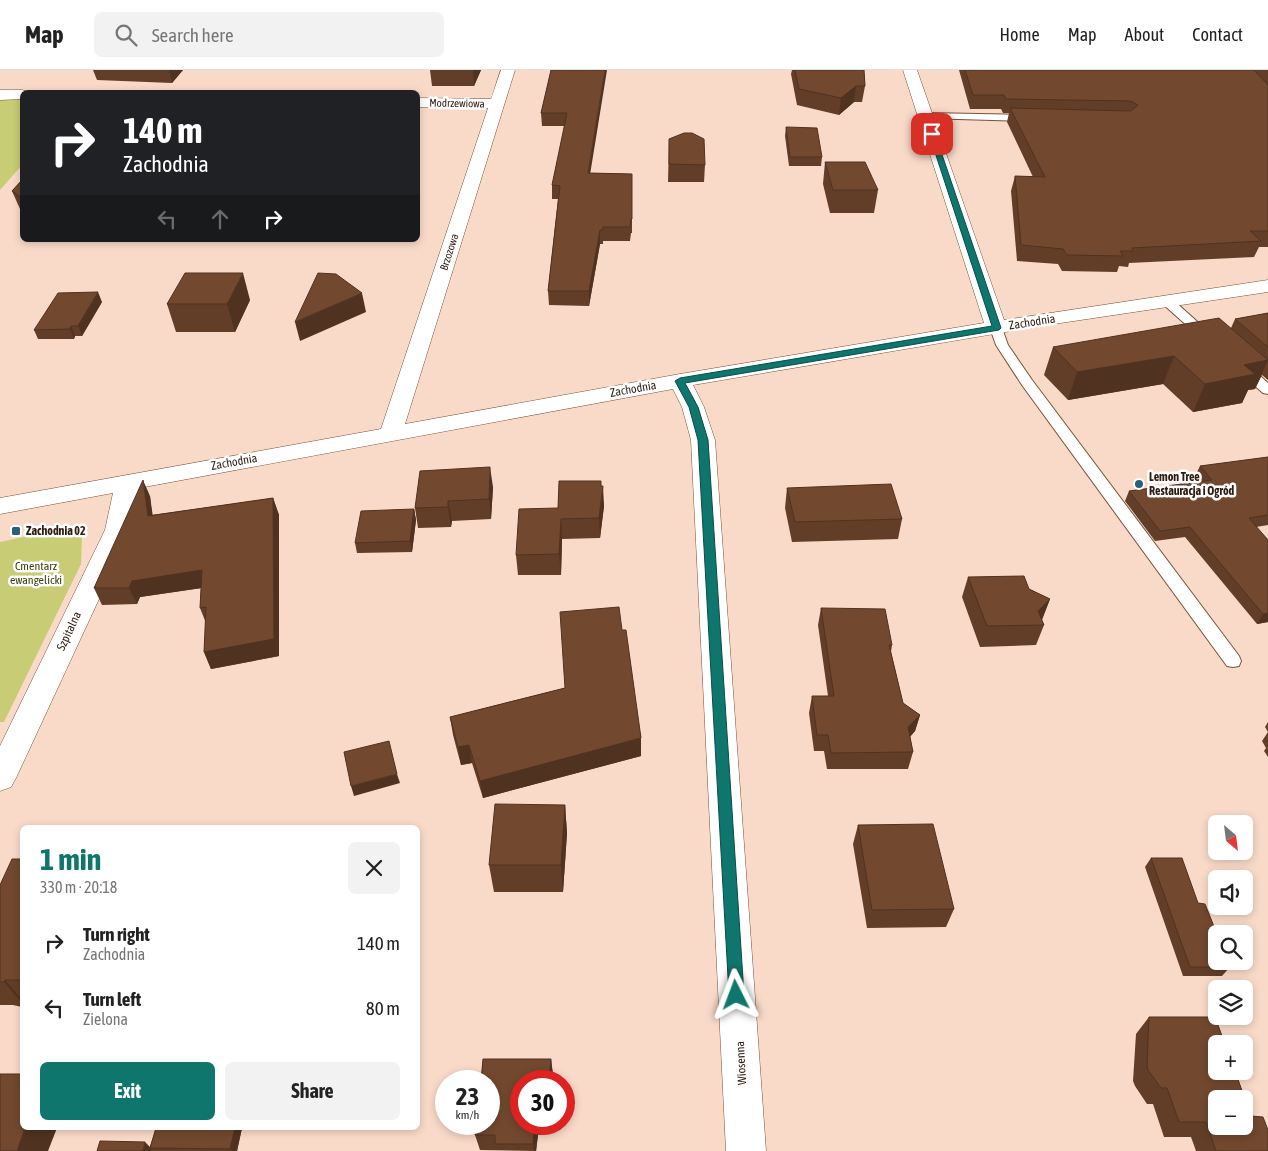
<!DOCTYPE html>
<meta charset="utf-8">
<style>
body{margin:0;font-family:"Asap Condensed",sans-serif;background:#f2f2f2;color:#222;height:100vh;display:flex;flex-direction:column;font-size:19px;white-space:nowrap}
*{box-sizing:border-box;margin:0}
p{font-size:16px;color:#767676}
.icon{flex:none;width:28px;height:28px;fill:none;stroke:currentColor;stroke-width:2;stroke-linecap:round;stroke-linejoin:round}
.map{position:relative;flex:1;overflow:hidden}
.drawer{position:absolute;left:20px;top:755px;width:400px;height:305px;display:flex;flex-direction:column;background:#fff;border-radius:8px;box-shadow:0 2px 8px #0003}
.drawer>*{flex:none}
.top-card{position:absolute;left:20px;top:20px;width:400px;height:152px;border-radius:8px;box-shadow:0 2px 8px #0003;background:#202124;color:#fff;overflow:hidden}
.needle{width:32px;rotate:152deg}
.tools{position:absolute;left:1208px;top:745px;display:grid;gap:10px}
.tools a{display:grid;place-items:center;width:45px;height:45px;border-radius:8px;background:#fff;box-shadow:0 2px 8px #0003;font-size:25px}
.speed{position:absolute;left:435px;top:1000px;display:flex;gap:10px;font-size:25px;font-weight:700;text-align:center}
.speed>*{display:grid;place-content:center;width:65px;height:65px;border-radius:50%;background:#fff;box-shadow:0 2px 8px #0003;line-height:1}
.speed small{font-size:12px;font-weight:400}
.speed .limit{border:8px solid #d22;background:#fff;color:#111}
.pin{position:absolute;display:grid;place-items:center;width:42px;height:42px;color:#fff;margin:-21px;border-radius:10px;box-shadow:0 2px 8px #0006}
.me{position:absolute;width:55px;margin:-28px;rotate:357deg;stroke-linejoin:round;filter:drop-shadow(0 0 4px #0008)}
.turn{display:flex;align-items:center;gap:18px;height:105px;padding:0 20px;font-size:22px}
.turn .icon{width:65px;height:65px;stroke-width:2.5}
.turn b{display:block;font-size:35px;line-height:42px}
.lanes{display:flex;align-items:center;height:48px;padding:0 20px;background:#0003;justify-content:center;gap:25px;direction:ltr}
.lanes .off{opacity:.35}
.round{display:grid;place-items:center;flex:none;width:52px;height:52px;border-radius:8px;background:#f2f2f2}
.headline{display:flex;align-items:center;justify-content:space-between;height:85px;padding:0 20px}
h1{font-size:30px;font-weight:700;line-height:38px;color:#0f766e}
.cta{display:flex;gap:10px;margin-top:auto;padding:10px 20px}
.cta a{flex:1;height:58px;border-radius:8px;background:#0f766e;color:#fff;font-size:20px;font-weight:700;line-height:58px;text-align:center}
.cta a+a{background:#f2f2f2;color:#222}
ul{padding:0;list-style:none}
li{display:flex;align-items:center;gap:15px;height:65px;padding:0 20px}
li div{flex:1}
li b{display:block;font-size:19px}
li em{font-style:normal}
header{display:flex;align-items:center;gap:30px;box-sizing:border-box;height:70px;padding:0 25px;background:#fff;border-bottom:1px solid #e0e0e0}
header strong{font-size:24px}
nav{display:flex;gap:28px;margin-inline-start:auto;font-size:18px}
.search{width:350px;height:45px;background:#f2f2f2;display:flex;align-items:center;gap:12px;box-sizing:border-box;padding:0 18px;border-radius:8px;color:#767676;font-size:19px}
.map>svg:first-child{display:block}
.green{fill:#c7cc75}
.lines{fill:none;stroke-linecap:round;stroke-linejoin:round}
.service-casing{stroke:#7b5037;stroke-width:2}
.minor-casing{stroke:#7b5037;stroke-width:1}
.service{fill:#fff;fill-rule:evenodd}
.minor{fill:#fff;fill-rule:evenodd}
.wall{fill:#623e28}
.shaded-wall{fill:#503221}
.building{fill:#72482f;stroke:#503221;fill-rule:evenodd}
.route{fill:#0f766e;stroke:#0a4d48}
.poi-dot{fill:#29617b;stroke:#fff;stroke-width:2}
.labels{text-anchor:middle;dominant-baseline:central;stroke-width:5;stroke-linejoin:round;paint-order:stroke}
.far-street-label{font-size:11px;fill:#2e1c11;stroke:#fff}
.street-label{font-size:12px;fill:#2e1c11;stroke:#fff}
.poi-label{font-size:12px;font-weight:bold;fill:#2e1c11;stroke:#fff;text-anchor:start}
.park-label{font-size:12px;fill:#3e400f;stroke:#fff}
</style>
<header>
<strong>Map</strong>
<div class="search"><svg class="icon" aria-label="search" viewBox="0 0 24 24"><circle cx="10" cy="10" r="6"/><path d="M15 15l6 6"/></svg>Search here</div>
<nav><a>Home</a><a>Map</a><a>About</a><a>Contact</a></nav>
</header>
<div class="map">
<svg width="1268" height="1081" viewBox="0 0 1268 1081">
<rect width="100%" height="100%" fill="#f9dac9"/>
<!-- green -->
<g class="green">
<polygon points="0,28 22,29 22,95 0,120"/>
<polygon points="79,455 82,467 81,494 4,652 0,652 0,472"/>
</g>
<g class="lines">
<!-- service casing -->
<g class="service-casing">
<g id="service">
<polygon points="926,43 1030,45 1035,48 1030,51 923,48 923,44"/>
<polygon points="1168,228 1172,229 1211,264 1213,267 1211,270 1203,270 1164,235 1162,232"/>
<polygon points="996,254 1002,258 1008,275 1032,310 1239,586 1241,591 1239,596 1233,597 1227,596 1022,315 996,275 990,258"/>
<polygon points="1243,294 1248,295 1268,313 1268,324 1263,323 1238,301 1237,298 1238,295"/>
</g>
</g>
<!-- minor casing -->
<g class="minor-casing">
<g id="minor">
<polygon points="501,0 515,0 405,354 680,304 984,253 903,0 917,0 1004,250 1268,210 1268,222 1047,255 693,315 704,337 715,370 766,1081 726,1081 691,370 682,337 673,319 139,418 131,460 16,708 11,717 0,721 0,676 105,460 113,423 0,444 0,428 381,359 488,38 418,37 418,28 491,29"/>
<polygon points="0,20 22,20 28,22 22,22 22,29 0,30"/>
</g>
</g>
<!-- service -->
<use href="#service" class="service"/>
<!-- minor -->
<use href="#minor" class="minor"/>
</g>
<!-- wall -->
<g class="wall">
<polygon points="93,0 183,0 172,13 97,10"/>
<polygon points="430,0 481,0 474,16 432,16"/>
<polygon points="551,0 590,103 632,104 632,163 631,163 630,171 603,171 603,174 600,174 589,236 549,235 548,221 558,129 552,129 552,115 565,56 542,56 541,43"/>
<polygon points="792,0 864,0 865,16 862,32 854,32 839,45 797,35 791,4"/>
<polygon points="959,0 1268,0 1268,177 1259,177 1254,187 1129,193 1128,197 1119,196 1117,202 1062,201 1058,194 1017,191 1011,121 1015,106 1033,107 1007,52 1009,43 1003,43 1001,39 970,39"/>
<polygon points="786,57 822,87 821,96 789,96 785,66"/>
<polygon points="669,69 705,95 704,112 668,112"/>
<polygon points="825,92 878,120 874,143 830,143 823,114"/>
<polygon points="22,110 22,141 20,139 12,121"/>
<polygon points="250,230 235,262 176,262 167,234"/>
<polygon points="102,232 82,266 75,266 74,269 38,269 34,260"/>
<polygon points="1268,243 1268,310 1262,305 1255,319 1248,320 1242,333 1193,342 1163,314 1068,330 1044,305 1053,277 1231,258 1235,249"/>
<polygon points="1268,387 1268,455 1256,457 1268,470 1268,552 1257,554 1185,467 1155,471 1125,431 1129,421 1199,412 1195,406 1200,396"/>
<polygon points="601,416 604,436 600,468 562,469 561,505 518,505 516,485 558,438"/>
<polygon points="493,417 491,449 452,451 451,457 418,458 415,438"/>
<polygon points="787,418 902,449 898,469 792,472 785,438"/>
<polygon points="150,426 152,445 273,428 279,445 279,586 211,599 204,582 206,553 200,538 201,518 140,527 137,534 102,535 94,518"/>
<polygon points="414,439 416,450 412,482 357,483 355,473"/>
<polygon points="968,507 1029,519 1050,529 1042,550 1044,555 1036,575 980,577 962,527"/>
<polygon points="821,538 892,575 891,582 903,633 920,645 915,661 910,667 913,682 908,699 827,699 824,681 814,681 809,643 812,626 828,626 818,555"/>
<polygon points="622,560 641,668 641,686 483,728 472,693 461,695 453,665 450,647 565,618"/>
<polygon points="1268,652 1268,687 1264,681 1266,678 1262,671 1268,662 1265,657"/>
<polygon points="565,735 567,763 563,822 494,822 489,795"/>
<polygon points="858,755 954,839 946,857 867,858 853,774"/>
<polygon points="1151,788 1198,833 1230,897 1222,906 1183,906 1145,797"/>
<polygon points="22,789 22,937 13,935 0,935 0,815"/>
<polygon points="1149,947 1251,1046 1268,1081 1196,1081 1191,1067 1164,1067 1153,1034 1147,1034 1135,1016 1133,1011 1136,964"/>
<polygon points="483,989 551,989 553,1005 553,1011 521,1011 521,1054 550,1054 549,1064 538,1065 536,1081 480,1080 475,1065 477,1054 489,1054 489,1011 481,1011"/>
<polygon points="156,1058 242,1058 237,1081 97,1081 150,1077"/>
</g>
<!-- shaded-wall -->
<g class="shaded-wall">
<polygon points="169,0 183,0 172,13"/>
<polygon points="473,0 481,0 474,16"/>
<polygon points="605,0 607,0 588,117 588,103"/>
<polygon points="856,16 854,32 839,45 841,28"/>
<polygon points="600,160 600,174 589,236 589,221"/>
<polygon points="243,203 250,230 235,262 227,234"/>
<polygon points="98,222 102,232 82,266 78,256"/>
<polygon points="362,223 366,242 300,271 295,252"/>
<polygon points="71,256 75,266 74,269 70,259"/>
<polygon points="1174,286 1163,314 1068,330 1077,302"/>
<polygon points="1268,290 1255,319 1248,320 1242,333 1193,342 1205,314 1244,295"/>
<polygon points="490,397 493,417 491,449 489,429"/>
<polygon points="143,410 150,426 155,462 148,446"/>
<polygon points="603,416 604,436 600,468 599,448"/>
<polygon points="273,428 279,445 279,586 211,599 204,582"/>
<polygon points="448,431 452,451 451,457 448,437"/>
<polygon points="414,439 416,450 412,482 410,471"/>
<polygon points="561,449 562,469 561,505 559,484"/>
<polygon points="202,500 209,517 140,527 137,534 129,518 132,511"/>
<polygon points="1050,529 1042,549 1037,555 1038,541"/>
<polygon points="1268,543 1268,552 1257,554 1263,544"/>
<polygon points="920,645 915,661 903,674 908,657"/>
<polygon points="641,668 641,686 483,728 480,711"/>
<polygon points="469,675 472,693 461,695 458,677"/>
<polygon points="397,704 400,713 354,726 351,716"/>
<polygon points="565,735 567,763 563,822 561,795"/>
<polygon points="5,910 22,930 22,933 4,912"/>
<polygon points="551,989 553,1005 553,1011 549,1011"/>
<polygon points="535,1054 536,1054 538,1065 536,1081 534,1081 533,1074"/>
<polygon points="548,1054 550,1054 549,1064"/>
<polygon points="25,1058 57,1058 48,1081 17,1081"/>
<polygon points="235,1058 242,1058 237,1081 232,1081 230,1079"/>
<polygon points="145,1072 151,1078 150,1078 152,1081 143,1081"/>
</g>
<!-- building -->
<g class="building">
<polygon points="551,0 605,0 588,103 632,104 632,149 631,149 630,157 603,157 603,160 600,160 589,221 548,221 560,116 552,115 567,43 541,43"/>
<polygon points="795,0 864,0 865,16 856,16 841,28 799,19"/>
<polygon points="965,0 1254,0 1268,15 1268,161 1250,161 1261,171 1132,178 1133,181 1120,181 1123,186 1067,185 1063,179 1021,175 1015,106 1045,107 1010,38 1131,41 1138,35 1131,31 1006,29 1004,25 973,25"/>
<polygon points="786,57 817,58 822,87 790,87"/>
<polygon points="684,63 692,63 704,69 705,95 669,94 669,69"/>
<polygon points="825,92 865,92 878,120 833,120"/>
<polygon points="22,110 22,128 12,121"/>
<polygon points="185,203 243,203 227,234 167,234"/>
<polygon points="318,203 336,204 362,223 295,252"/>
<polygon points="98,222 78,256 71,256 70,259 34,260 58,223"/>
<polygon points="1268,243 1268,277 1235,249"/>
<polygon points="1219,248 1268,290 1244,295 1255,304 1205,314 1174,286 1077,302 1053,277"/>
<polygon points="1268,387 1268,445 1249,448 1268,470 1268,543 1263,544 1190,457 1160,461 1129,421 1212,410 1200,396"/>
<polygon points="490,397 489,429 448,431 448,437 415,438 420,401"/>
<polygon points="143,410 148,446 273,428 274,569 204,582 206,537 200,538 202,500 132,511 129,518 94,518"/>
<polygon points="559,411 601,411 601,416 603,416 599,448 561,449 559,484 516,485 519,439 558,438"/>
<polygon points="891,414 902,449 795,452 787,418"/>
<polygon points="414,439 410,471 355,473 361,441"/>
<polygon points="1024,506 1029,519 1050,529 1038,541 1044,555 987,556 968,507"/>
<polygon points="619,537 622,560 626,560 641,668 480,711 469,675 458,677 450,647 565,618 560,542"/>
<polygon points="821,538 885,539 892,575 889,575 903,633 920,645 908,657 913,682 831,683 828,665 817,665 812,626 834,626"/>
<polygon points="389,671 397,704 351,716 344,682"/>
<polygon points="495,734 565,735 561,795 489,795"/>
<polygon points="933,754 954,839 872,840 858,755"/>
<polygon points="1151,788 1182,788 1198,833 1205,834 1217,864 1216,891 1228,891 1230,897 1190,897"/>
<polygon points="12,789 22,789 22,910 5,910 4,912 0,912 0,815"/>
<path d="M1149 947H1215L1225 974H1216V1001H1235L1251 1046 1263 1047 1268 1060V1081H1216L1206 1052H1179L1167 1018H1161L1148 1000 1147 995ZM1216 1029H1244V1056H1216Z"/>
<polygon points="483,989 551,989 549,1011 521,1011 521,1054 535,1054 533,1074 495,1074 495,1065 475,1065 477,1054 489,1054 489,1011 481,1011"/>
<polygon points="0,1004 22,1004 22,1058 25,1058 17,1081 0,1081"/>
<polygon points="156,1058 235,1058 230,1079 150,1078"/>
<polygon points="100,1071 145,1072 143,1081 97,1081"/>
</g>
<!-- route -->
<polygon class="route" points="932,62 935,64 1001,258 999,260 685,313 698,337 708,370 744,925 742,930 736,932 731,930 729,925 698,370 689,337 675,311 680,308 992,256 929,64"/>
<!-- markers -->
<g class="poi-dot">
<circle cx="1139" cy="414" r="5"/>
<rect x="11" y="456" width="10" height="10" rx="2.5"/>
</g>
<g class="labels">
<!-- far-street labels -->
<g class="far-street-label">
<text transform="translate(457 33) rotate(1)">Modrzewiowa</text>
<text transform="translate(449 182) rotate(-72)">Brzozowa</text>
</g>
<!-- street labels -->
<g class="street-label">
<text transform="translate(1032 252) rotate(-9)">Zachodnia</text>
<text transform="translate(633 319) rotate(-10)">Zachodnia</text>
<text transform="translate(234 392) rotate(-10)">Zachodnia</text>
<text transform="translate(69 561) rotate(-65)">Szpitalna</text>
<text transform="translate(741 993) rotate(-93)">Wiosenna</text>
</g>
<!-- poi labels -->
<g class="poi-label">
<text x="1149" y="407">Lemon Tree<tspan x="1149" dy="14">Restauracja i Ogród</tspan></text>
<text x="26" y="461">Zachodnia 02</text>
</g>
<!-- park labels -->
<g class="park-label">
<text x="36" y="496">Cmentarz<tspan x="36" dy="14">ewangelicki</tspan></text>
</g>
</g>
</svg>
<div class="tools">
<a><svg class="needle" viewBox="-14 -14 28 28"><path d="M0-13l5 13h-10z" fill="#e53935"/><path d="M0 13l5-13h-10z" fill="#767676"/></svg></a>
<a><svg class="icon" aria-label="sound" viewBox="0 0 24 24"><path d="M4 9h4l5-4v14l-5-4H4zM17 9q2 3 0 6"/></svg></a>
<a><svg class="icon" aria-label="search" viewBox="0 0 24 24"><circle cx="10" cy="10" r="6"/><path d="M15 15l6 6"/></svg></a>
<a><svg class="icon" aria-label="layers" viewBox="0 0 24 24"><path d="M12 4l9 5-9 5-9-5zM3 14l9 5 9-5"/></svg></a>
<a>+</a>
<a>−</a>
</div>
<div class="speed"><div>23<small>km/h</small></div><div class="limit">30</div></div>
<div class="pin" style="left:932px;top:64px;background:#d93025"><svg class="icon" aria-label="arrive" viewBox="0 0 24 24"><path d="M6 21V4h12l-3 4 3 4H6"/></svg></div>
<svg class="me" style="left:736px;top:925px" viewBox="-20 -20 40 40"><path d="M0-17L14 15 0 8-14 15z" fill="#0f766e" stroke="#fff" stroke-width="4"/></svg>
<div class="top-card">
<div class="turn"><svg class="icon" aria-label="right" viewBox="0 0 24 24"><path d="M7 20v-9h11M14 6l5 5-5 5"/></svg><div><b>140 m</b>Zachodnia</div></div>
<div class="lanes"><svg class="icon off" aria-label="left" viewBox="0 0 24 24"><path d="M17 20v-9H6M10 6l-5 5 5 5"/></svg><svg class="icon off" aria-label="ahead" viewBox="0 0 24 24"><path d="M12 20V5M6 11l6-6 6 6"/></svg><svg class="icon" aria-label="right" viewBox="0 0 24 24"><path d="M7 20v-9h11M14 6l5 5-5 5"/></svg></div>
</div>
<section class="drawer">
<div class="headline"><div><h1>1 min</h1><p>330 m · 20:18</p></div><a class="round"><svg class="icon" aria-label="close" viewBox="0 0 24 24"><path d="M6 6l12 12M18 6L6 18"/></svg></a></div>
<ul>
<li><svg class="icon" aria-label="right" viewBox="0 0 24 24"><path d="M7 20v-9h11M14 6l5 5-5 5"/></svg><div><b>Turn right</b><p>Zachodnia</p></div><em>140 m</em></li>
<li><svg class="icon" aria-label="left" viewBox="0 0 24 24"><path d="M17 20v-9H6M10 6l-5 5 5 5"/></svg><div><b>Turn left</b><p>Zielona</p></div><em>80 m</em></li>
</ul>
<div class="cta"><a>Exit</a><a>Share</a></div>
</section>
</div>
